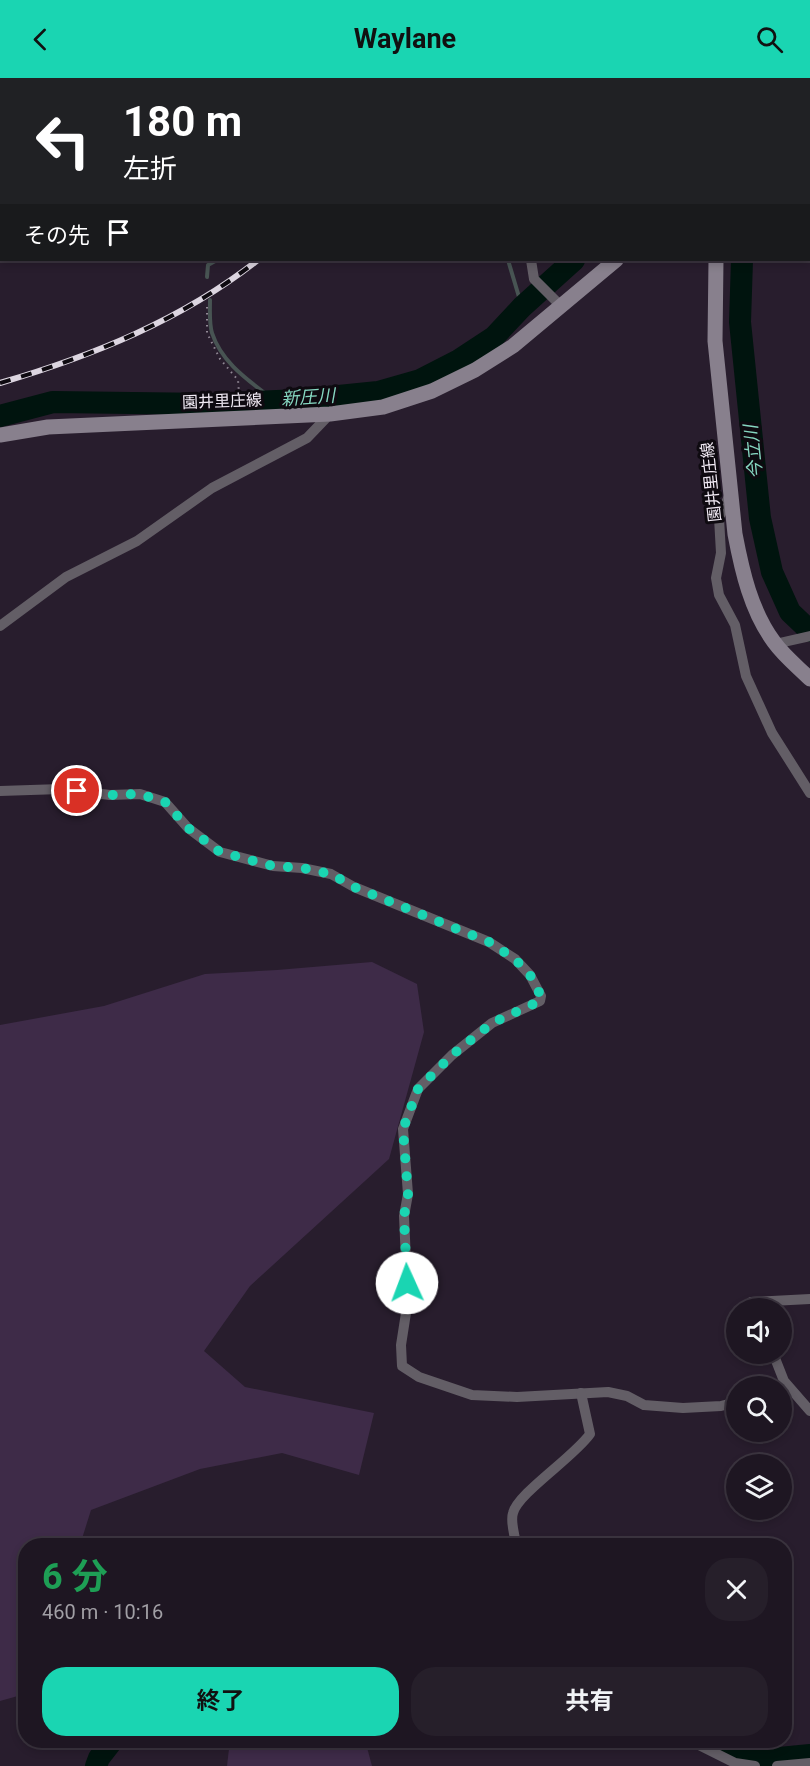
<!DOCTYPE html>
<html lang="ja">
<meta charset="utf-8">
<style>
body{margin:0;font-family:Roboto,"Noto Sans JP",sans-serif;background:#261f2a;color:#f1f3f6;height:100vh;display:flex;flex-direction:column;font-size:22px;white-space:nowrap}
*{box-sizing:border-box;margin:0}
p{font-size:20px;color:#a19fa5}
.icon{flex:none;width:33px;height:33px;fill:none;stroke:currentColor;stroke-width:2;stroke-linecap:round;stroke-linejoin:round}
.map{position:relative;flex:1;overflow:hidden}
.drawer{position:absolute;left:18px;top:1460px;width:774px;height:210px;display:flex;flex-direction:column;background:#1e1622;border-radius:24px;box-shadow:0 3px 9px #0003,0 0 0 2px #3c3540}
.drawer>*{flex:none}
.banner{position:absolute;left:0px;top:0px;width:810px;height:183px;box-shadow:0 3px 9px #0003,0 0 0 2px #3c3540;background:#202124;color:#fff;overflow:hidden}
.controls{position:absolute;left:726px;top:1220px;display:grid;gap:12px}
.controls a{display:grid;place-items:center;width:66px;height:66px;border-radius:50%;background:#1e1622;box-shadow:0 3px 9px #0003,0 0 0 2px #3c3540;font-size:30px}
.pin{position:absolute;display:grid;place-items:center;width:51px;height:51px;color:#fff;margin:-26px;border:3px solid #fff;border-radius:50%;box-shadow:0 2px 6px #0007}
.me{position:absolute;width:66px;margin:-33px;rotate:358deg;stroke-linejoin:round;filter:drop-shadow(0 0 4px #0008)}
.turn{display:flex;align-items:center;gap:21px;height:126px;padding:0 24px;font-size:27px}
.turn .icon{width:78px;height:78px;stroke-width:2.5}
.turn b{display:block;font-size:42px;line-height:51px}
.then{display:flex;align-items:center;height:57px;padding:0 24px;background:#0003;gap:12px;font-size:22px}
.round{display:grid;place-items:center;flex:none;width:63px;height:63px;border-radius:24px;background:#261f2a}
.summary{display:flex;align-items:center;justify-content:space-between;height:102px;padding:0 24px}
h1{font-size:36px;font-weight:700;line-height:45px;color:#1e9e55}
.cta{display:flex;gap:12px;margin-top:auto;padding:12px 24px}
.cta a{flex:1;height:69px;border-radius:24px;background:#1ad5b2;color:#111;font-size:24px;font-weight:700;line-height:69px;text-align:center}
.cta a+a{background:#261f2a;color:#f1f3f6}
header{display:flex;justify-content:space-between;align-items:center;height:78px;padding:0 24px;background:#1ad5b2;color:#111;font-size:27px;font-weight:700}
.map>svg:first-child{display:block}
.green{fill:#3e2b48}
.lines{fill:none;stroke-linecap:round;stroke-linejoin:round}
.stream{stroke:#485453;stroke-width:4}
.river{stroke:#00140e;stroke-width:22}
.path{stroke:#928996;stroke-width:2;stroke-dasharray:1.5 4.5;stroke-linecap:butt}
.street{stroke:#635e66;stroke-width:10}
.secondary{stroke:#88808d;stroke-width:15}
.rail-casing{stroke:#dcd5e0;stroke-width:6}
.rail{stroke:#0e0a10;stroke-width:4;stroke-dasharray:11;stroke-linecap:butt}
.route{stroke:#1ad5b2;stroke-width:10;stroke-dasharray:0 18}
.labels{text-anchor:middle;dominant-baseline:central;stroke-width:6;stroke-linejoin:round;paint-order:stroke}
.street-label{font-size:16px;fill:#f1eaf4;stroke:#0e0a10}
.water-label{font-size:18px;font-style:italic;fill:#86d7c1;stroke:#0e0a10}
</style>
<header><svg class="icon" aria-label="back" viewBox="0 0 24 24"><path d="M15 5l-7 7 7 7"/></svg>Waylane<svg class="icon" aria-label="search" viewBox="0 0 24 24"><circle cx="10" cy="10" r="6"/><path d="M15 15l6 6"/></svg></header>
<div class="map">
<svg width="810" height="1688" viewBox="0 0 810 1688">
<rect width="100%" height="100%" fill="#281d2d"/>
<!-- green -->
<g class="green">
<polygon points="372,884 417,906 424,954 389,1081 250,1208 204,1273 245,1309 374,1335 359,1397 282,1375 200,1391 91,1432 80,1467 26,1467 25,1616 0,1623 0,947 104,928 205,896 277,892"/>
<polygon points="230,1662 365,1662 372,1688 227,1688"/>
</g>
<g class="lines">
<!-- stream -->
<g class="stream">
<polyline points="524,2 524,0"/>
<polyline points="508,182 522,229"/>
<polyline points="207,199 208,187 217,182"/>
<path d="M210 222C210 233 209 245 212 255 222 286 251 304 275 323"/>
</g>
<!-- river -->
<g class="river">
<polyline points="759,2 760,0"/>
<polyline points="742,182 740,244 760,440 772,494 790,534 810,553"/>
<polyline points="0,338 53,324 212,326 299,322 378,314 420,302 459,282 494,259 522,229 574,182"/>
<polyline points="709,1662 735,1676 769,1681 810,1677"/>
<polyline points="96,1688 99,1680 113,1662"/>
</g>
<!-- path -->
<polyline class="path" points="207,229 207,255 220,281 238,302 240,328"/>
<!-- street -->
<g class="street">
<polyline points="539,2 540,0"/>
<polyline points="531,182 534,201 561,228"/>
<polyline points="730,416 719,440 721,475 716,500 719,517 735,547 746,598 772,655 810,715"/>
<polyline points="0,548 66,499 137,463 212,410 307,360 330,336"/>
<polyline points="775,566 810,558"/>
<polyline points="0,713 61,711 110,717 140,716 165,724 188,750 220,774 273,788 302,790 331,796 354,809 489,864 515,881 530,897 541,918 540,923 492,945 452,977 418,1011 403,1051 408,1116 404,1138 407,1205 406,1235 401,1267 402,1288 419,1299 472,1317 517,1319 608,1314 627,1318 644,1327 683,1330 721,1328 736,1324"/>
<polyline points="753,1230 751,1224 810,1221"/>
<polyline points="773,1275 784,1303 810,1333"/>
<path d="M516 1467C515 1457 510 1444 513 1435 518 1415 574 1379 590 1356L581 1315"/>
<polyline points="689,1662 735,1685 755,1688"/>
<polyline points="777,1688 810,1685"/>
</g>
<!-- secondary -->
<g class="secondary">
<polyline points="688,0 689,2"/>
<polyline points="808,8 810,6"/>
<polyline points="0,107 2,107"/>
<path d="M716 182 715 263 735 456C742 493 751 533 774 564 784 578 798 589 810 601"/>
<polyline points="0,357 48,349 330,336 383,329 432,313 475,292 513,268 616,182"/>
</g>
<!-- rail casing -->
<g class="rail-casing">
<g id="rail">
<polyline points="424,2 425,0"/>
<path d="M0 305C92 278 182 242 258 182"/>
</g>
</g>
<!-- rail -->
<use href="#rail" class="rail"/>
</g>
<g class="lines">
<!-- route -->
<polyline class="route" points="77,713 110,717 140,716 165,724 188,750 220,774 273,788 302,790 331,796 354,809 489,864 515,881 530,897 541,918 540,923 492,945 452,977 418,1011 403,1051 408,1116 404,1138 407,1205"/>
</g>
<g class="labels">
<!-- street labels -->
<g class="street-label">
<text transform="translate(222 323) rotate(-2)">園井里庄線</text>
<text transform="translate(711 404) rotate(-96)">園井里庄線</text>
</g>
<!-- water labels -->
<g class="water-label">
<text transform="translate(308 319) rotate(-4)">新圧川</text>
<text transform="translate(753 374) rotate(-96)">今立川</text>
</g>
</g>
</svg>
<div class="controls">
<a><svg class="icon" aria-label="sound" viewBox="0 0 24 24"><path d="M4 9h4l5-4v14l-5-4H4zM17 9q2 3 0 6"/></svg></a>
<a><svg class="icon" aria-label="search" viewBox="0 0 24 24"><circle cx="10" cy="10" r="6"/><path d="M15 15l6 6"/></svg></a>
<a><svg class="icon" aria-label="layers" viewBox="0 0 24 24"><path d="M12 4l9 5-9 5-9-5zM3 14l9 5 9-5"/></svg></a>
</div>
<div class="pin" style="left:77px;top:713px;background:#d93025"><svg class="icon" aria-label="arrive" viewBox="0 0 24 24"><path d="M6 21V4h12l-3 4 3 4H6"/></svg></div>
<svg class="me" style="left:407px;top:1205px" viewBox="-20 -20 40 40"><circle r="19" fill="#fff"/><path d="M0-13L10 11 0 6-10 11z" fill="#1ad5b2"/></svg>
<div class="banner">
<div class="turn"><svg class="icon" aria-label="left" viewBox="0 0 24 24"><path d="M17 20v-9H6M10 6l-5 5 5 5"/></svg><div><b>180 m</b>左折</div></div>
<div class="then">その先<svg class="icon" aria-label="arrive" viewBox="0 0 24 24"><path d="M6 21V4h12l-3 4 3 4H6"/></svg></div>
</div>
<section class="drawer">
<div class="summary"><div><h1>6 分</h1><p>460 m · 10:16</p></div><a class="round"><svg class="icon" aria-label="close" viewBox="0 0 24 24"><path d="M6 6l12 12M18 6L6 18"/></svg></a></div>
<div class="cta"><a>終了</a><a>共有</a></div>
</section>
</div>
